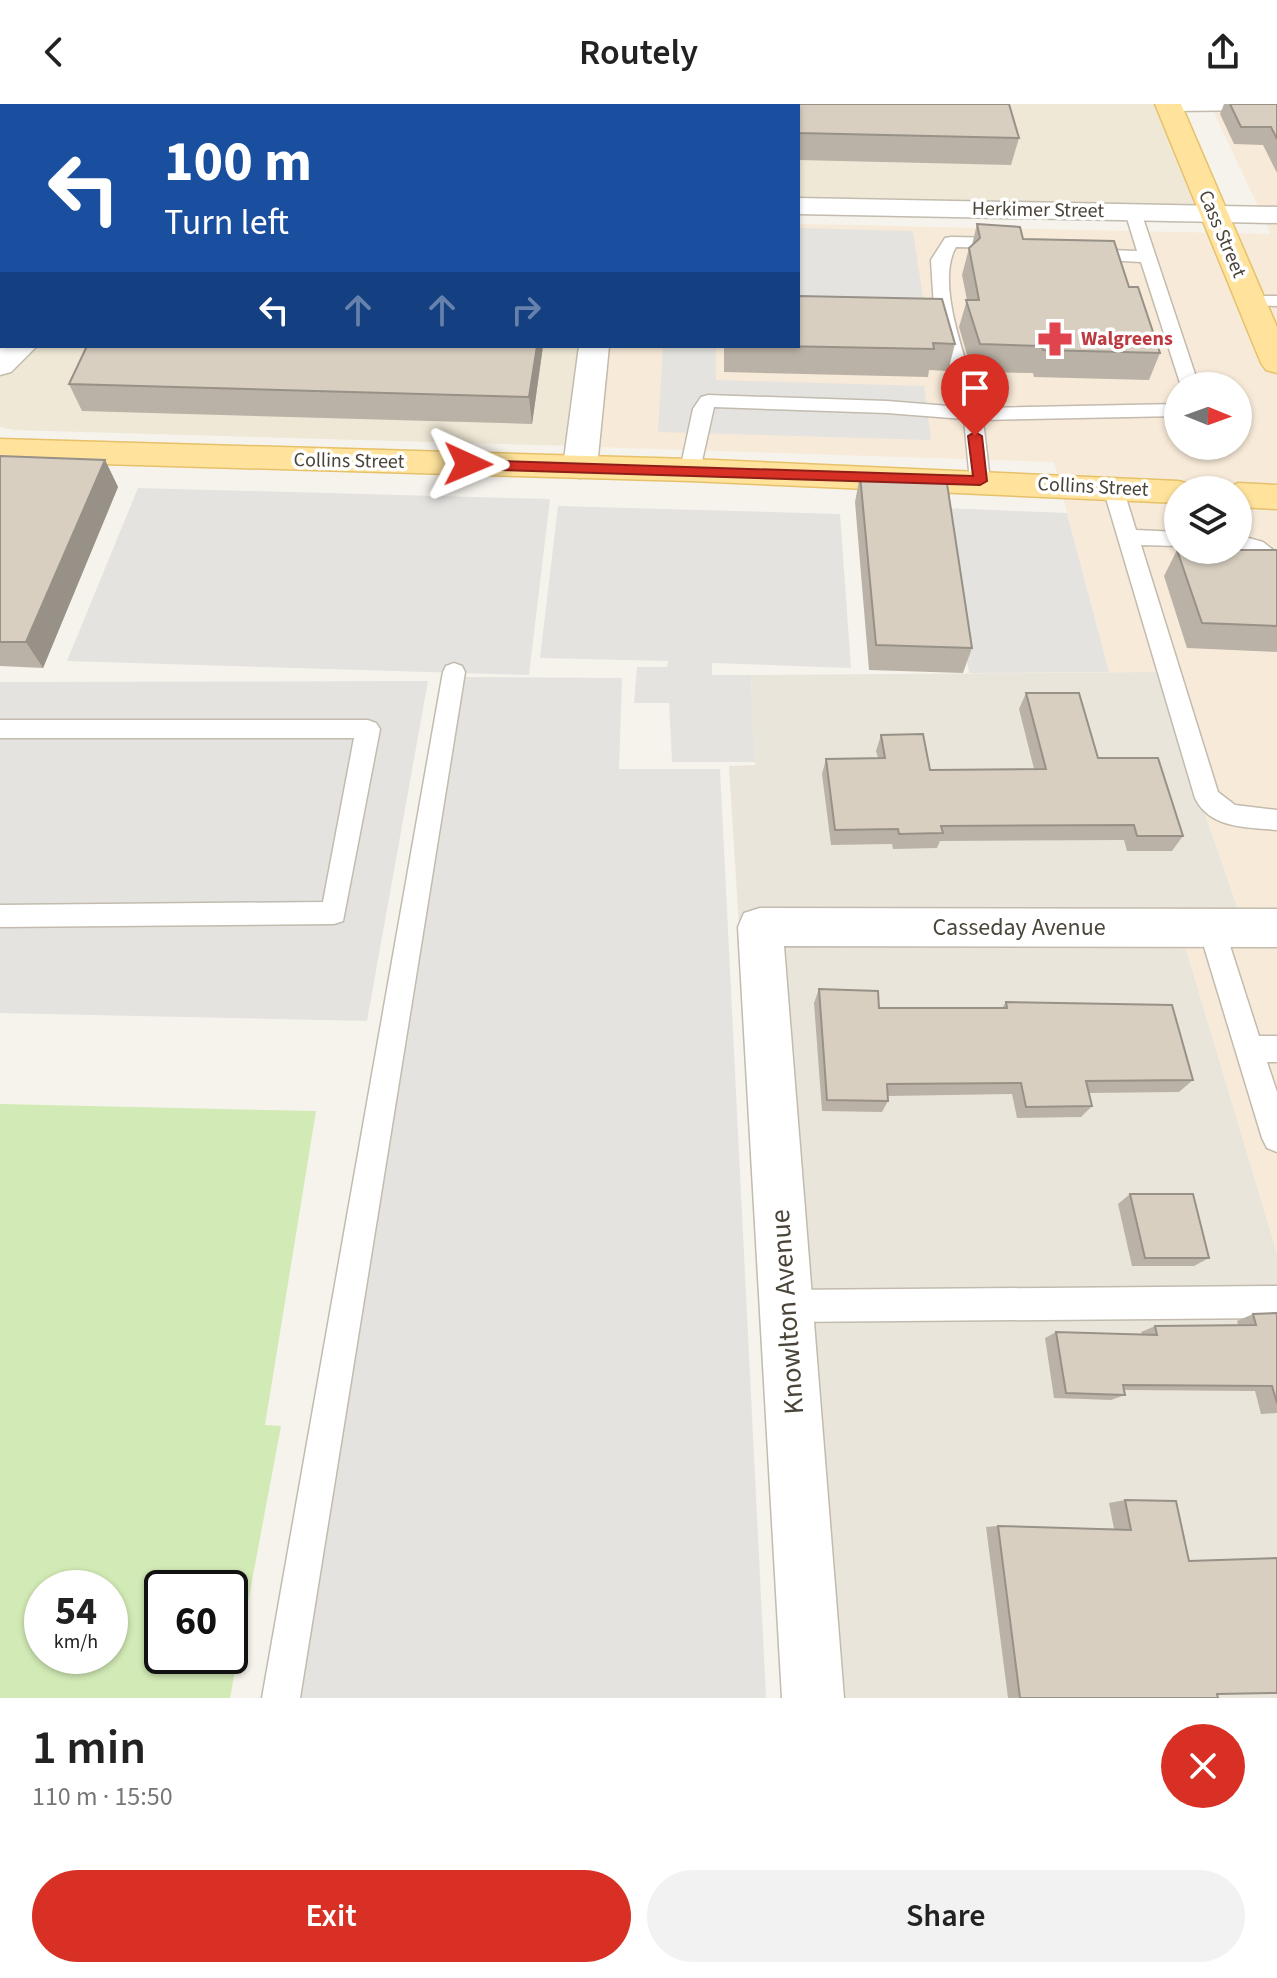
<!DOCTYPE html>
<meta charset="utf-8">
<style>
body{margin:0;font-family:"Source Sans 3",sans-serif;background:#f2f2f2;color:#222;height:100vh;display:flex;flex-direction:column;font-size:30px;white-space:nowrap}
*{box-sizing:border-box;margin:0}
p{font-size:26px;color:#767676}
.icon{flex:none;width:44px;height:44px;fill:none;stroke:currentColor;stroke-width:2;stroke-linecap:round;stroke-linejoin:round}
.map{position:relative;height:1594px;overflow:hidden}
.panel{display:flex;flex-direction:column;background:#fff;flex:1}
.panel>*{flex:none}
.banner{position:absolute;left:0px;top:0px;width:800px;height:244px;box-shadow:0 2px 6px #0004;background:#1a4fa0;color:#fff;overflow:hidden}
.needle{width:52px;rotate:91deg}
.controls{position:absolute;left:1164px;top:268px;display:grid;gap:16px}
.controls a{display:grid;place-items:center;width:88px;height:88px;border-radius:50%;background:#fff;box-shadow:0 2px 6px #0004;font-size:40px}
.speed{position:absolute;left:24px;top:1466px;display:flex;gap:16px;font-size:40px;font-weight:700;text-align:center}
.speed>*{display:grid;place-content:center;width:104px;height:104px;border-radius:50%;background:#fff;box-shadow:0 2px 6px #0004;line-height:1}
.speed small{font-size:20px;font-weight:400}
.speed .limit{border:4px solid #111;border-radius:12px;background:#fff;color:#111}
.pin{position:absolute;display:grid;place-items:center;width:68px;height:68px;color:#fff;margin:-82px -34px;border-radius:50% 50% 50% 0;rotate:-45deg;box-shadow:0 0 8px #0007}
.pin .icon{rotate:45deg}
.me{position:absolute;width:88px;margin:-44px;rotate:91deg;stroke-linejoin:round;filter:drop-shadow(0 0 6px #0008)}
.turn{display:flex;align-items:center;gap:28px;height:168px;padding:0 32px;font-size:36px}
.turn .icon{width:104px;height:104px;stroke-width:2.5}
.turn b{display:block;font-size:56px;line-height:68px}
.lanes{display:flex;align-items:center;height:76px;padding:0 32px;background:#0003;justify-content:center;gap:40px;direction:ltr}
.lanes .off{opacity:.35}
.round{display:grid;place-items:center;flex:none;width:84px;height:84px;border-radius:42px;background:#f2f2f2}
.summary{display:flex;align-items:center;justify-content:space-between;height:136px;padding:0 32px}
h1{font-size:48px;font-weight:600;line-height:60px}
.cta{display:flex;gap:16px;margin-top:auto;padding:16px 32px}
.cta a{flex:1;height:92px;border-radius:48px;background:#d93025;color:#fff;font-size:32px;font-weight:600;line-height:92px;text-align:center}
.cta a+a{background:#f2f2f2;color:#222}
header{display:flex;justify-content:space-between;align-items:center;height:104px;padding:0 32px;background:#fff;font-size:36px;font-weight:600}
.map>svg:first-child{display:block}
.residential{fill:#eae5da}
.commercial{fill:#f7ead8;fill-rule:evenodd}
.education{fill:#efe8d6}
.green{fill:#d2eab5;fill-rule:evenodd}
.parking{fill:#e5e3e0}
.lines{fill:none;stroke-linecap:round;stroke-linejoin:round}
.service-casing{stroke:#c2bbae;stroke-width:3}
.minor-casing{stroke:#c2bbae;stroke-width:3}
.primary-casing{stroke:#e6c16a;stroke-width:3}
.service{fill:#fff;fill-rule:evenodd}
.minor{fill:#fff;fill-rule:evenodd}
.primary{fill:#ffe39c;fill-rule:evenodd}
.wall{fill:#bab2a6}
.shaded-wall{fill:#979187}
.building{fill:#d8cfc1;stroke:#979187;stroke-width:2}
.route{fill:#d93025;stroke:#8d1f18;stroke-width:2}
.labels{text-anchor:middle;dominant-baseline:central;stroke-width:7;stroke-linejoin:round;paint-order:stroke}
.far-street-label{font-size:20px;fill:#4b4439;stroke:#fff}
.far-health-label{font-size:20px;font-weight:bold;fill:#be3a42;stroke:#fff;text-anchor:start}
.street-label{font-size:24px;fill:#4b4439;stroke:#fff}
.near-street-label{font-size:28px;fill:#4b4439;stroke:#fff}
</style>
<header><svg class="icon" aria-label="back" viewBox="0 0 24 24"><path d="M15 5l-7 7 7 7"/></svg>Routely<svg class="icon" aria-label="share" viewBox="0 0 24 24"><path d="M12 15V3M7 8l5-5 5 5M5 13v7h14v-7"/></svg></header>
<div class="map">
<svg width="1277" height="1594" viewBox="0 0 1277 1594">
<rect width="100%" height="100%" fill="#f6f3ec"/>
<!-- residential -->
<polygon class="residential" points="1156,568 1243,819 1178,818 1277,1149 1277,1594 787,1594 729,662 755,661 751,571"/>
<!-- commercial -->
<path class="commercial" d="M1210 0H1277V1149L1178 817 1243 818 1156 568H1109L1054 358 566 342 577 242H798V120L1271 130ZM1178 282H1238V342H1178ZM1178 386H1238V446H1178Z"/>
<!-- education -->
<polygon class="education" points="0,0 1159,0 1205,106 798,98 798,2 2,2 2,242 584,242 572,342 14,326 0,323"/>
<!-- green -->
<path class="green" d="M0 1000 316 1007 265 1321 281 1322 230 1594H0ZM42 1484H110V1552H42ZM230 1484V1552H162V1484Z"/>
<!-- parking -->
<g class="parking">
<polygon points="798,124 913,127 927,221 798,217"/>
<polygon points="663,242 716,242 716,276 924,282 931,336 658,328"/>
<polygon points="138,384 550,395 529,571 67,557"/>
<polygon points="558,402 840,410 851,564 712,559 712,571 751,571 755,658 672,658 669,599 634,599 637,563 667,563 668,557 540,554"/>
<polygon points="943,404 1067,409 1109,568 969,569"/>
<polygon points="464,573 622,574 619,665 720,665 766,1594 294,1594"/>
<polygon points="428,577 367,917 0,909 0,578"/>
</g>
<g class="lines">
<!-- service casing -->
<g class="service-casing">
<g id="service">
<polygon points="1164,0 1277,0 1277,6 1169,7 1164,6"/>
<polygon points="1133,103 1141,108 1199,282 1181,282 1141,158 1085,155 1077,150 1085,145 1137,147 1125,108"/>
<path d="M951 133 1007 134 1015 139 1007 144 956 143C934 180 969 264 981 304L1178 300V312L983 316 990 377 980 384 970 377 964 315 887 309 714 303 700 366 690 373 683 371 680 366 693 305 701 293 708 291 887 297 961 303 934 204 931 156 945 134Z"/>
<polygon points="1250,192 1277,192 1277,202 1244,201 1241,197"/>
<path d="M1113 377 1123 384 1136 426 1178 428V442L1141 441 1218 688 1235 701 1277 706V726C1247 723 1210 725 1195 694L1103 384Z"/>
<path d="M1238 431 1263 438 1277 449V474C1262 469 1256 450 1238 445Z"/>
<polygon points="454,559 462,562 465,568 300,1594 262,1594 443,568 446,562"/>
<polygon points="0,616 368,616 376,619 380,625 343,817 334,820 0,823 0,801 323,798 354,634 0,634"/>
<polygon points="1211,812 1220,815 1224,823 1259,932 1277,932 1277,958 1267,958 1277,988 1277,1048 1267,1044 1262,1034 1198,823 1202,815"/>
<polygon points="1277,1182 1277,1214 787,1218 776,1213 771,1202 776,1191 787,1186"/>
</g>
</g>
<!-- minor casing -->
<g class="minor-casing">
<g id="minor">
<polygon points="798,94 1277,103 1277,119 798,110"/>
<polygon points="3,242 37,242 11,268 0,271 0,245"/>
<polygon points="579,242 609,242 597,363 592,371 580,374 568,371 563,363"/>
<polygon points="760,804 1277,805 1277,843 784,842 844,1594 782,1594 738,823 744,809"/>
</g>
</g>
<!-- primary casing -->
<g class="primary-casing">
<g id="primary">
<polygon points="1155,0 1181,0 1277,223 1277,269 1266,266 1261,259"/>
<polygon points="0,335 690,355 1178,377 1190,380 1194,386 1178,386 1178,399 690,377 0,357"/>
<polygon points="1238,379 1277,381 1277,405 1238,403 1238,386 1224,386"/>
</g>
</g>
<!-- service -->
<use href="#service" class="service"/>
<!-- minor -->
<use href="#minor" class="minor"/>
<!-- primary -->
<use href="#primary" class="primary"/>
</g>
<!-- wall -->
<g class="wall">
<polygon points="1224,0 1277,0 1277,69 1263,41 1234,40 1220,10"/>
<polygon points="798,2 1019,34 1011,61 798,56"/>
<polygon points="977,120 1023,135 1129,183 1160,249 1149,276 1034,273 1033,269 972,268 959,223 967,196 962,171 969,144 972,141"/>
<polygon points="798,192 955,240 948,267 929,266 928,273 724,268 724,242 798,242"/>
<polygon points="543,242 532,320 82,307 69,280"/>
<polygon points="0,352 105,356 118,383 43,564 0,562"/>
<polygon points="860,371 972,544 963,569 869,566 855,398"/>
<polygon points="1177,446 1277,446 1277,548 1187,544 1164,472"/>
<polygon points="1026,589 1183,732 1172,747 1127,747 1124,736 940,737 937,744 893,745 892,740 831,741 822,670 826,655 878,654 876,647 881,631 930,666 1034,665 1019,605"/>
<polygon points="819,885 879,904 1002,904 1006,898 1193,976 1179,988 1089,989 1092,1002 1081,1013 1017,1014 1012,990 888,992 888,997 882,1008 822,1007 814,899"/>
<polygon points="1130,1090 1209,1154 1194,1162 1132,1162 1118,1100"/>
<polygon points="1277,1209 1277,1309 1261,1310 1255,1287 1124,1286 1125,1291 1111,1296 1054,1294 1045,1234 1056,1228 1142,1230 1141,1228 1155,1222 1238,1221 1237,1217 1253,1210"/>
<polygon points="1125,1396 1218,1594 1008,1594 986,1423 998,1422 1114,1425 1109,1399"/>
</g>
<!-- shaded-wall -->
<g class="shaded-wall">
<polygon points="2,138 2,175 0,176 0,139"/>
<polygon points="537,242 543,242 532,320 529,293"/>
<polygon points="105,356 118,383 43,564 26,538"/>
</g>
<!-- building -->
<g class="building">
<polygon points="27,0 1009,0 1019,34 798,29 798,2 24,2"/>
<polygon points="1230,0 1277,0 1277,35 1271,23 1241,23"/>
<polygon points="2,16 2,138 0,139 0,18"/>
<polygon points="977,120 1020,123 1023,135 1114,137 1129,183 1138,183 1160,249 1043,246 1042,242 980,240 966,196 979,196 969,144 980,134"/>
<polygon points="798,192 942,195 955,240 933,239 934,245 780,242 798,242"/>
<polygon points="87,242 537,242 529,293 69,280"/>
<polygon points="0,352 105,356 26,538 0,538"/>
<polygon points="860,371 946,373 972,544 876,541"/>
<polygon points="1177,446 1277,446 1277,522 1202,519"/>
<polygon points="1026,589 1079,589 1098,654 1158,654 1183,732 1137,732 1134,721 941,722 943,729 899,730 898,725 835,726 826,655 885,654 881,631 923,630 930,666 1046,665"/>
<polygon points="819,885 878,887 879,904 1007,904 1006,898 1172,901 1193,976 1086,977 1092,1002 1026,1003 1021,979 887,980 888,997 827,996"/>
<polygon points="1130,1090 1193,1090 1209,1154 1145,1154"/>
<polygon points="1277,1209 1277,1299 1272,1282 1123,1281 1125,1291 1066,1289 1056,1228 1157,1231 1155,1222 1256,1221 1253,1210"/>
<polygon points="1125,1396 1176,1397 1189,1457 1277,1454 1277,1589 1217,1590 1218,1594 1020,1594 998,1422 1131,1426"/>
</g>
<!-- route -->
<polygon class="route" points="975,328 982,332 987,377 980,381 468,365 461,360 468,356 973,372 968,332"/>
<!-- icons -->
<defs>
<g id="pharmacy-bare" transform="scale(2.76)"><path d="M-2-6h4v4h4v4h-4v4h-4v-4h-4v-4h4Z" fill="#e0444e" stroke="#fff" stroke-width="2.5" paint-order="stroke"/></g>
</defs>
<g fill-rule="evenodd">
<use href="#pharmacy-bare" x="1055" y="235"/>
</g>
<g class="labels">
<!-- far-street labels -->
<g class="far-street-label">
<text transform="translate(1038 106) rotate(1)">Herkimer Street</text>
<text transform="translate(1222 130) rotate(67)">Cass Street</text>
<text transform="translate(349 357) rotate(1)">Collins Street</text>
<text transform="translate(1093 383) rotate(3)">Collins Street</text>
</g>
<!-- far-health labels -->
<g class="far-health-label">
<text x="1081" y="235">Walgreens</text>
</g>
<!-- street labels -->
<g class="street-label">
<text x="1019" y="823">Casseday Avenue</text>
</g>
<!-- near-street labels -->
<g class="near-street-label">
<text transform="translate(787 1208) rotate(-94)">Knowlton Avenue</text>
</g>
</g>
</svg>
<div class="controls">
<a><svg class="needle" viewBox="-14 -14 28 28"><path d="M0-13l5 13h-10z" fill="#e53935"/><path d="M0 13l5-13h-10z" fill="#767676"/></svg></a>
<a><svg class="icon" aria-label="layers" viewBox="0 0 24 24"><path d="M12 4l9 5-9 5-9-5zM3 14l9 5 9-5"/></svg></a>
</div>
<div class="speed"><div>54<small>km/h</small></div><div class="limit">60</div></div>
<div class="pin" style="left:975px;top:332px;background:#d93025"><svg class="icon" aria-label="arrive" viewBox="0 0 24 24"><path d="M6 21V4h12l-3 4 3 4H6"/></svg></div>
<svg class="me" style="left:468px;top:360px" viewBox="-20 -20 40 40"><path d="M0-17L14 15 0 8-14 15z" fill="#d93025" stroke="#fff" stroke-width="4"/></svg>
<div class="banner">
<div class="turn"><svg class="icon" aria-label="left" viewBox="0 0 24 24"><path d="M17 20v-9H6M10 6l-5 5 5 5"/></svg><div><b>100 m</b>Turn left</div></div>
<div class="lanes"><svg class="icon" aria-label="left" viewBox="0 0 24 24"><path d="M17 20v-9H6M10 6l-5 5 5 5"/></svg><svg class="icon off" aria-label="ahead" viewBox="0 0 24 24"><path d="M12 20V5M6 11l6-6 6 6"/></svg><svg class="icon off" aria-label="ahead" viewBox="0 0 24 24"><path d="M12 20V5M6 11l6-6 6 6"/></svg><svg class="icon off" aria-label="right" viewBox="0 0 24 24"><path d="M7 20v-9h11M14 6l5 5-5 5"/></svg></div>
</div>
</div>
<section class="panel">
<div class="summary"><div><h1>1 min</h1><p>110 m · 15:50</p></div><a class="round" style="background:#d93025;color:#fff"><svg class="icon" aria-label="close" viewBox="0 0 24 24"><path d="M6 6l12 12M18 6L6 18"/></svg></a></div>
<div class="cta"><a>Exit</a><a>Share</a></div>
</section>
